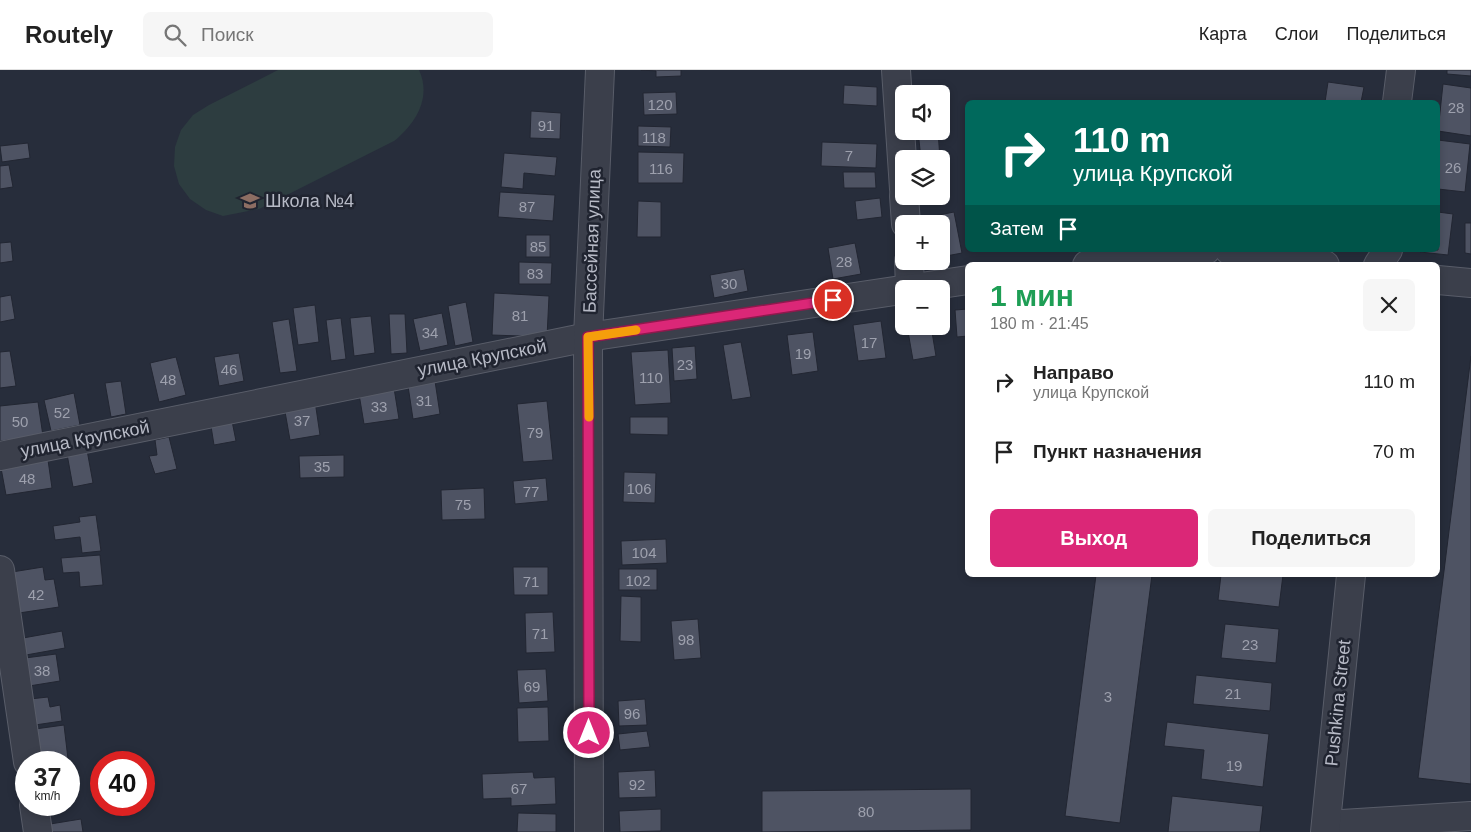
<!DOCTYPE html>
<html lang="ru">
<meta charset="utf-8">
<style>
body{margin:0;font-family:Helvetica,sans-serif;background:#f6f6f6;color:#222;height:100vh;display:flex;flex-direction:column;font-size:19px;white-space:nowrap}
*{box-sizing:border-box;margin:0}
p{font-size:16px;color:#767676}
.icon{flex:none;width:28px;height:28px;fill:none;stroke:currentColor;stroke-width:2;stroke-linecap:round;stroke-linejoin:round}
.map{position:relative;flex:1;overflow:hidden}
.side{position:absolute;left:965px;top:192px;width:475px;height:315px;display:flex;flex-direction:column;background:#fff;border-radius:8px;box-shadow:0 2px 8px #0003}
.side>*{flex:none}
.hud{position:absolute;left:965px;top:30px;width:475px;height:152px;border-radius:8px;box-shadow:0 2px 8px #0003;background:#00695c;color:#fff;overflow:hidden}
.tools{position:absolute;left:895px;top:15px;display:grid;gap:10px}
.tools a{display:grid;place-items:center;width:55px;height:55px;border-radius:8px;background:#fff;box-shadow:0 2px 8px #0003;font-size:25px}
.speed{position:absolute;left:15px;top:681px;display:flex;gap:10px;font-size:25px;font-weight:700;text-align:center}
.speed>*{display:grid;place-content:center;width:65px;height:65px;border-radius:50%;background:#fff;box-shadow:0 2px 8px #0003;line-height:1}
.speed small{font-size:12px;font-weight:400}
.speed .limit{border:8px solid #d22;background:#fff;color:#111}
.pin{position:absolute;display:grid;place-items:center;width:42px;height:42px;color:#fff;margin:-21px;border:2px solid #fff;border-radius:50%;box-shadow:0 1px 5px #0007}
.me{position:absolute;width:55px;margin:-28px;rotate:0deg;stroke-linejoin:round;filter:drop-shadow(0 0 4px #0008)}
.turn{display:flex;align-items:center;gap:18px;height:105px;padding:0 25px;font-size:22px}
.turn .icon{width:65px;height:65px;stroke-width:2.5}
.turn b{display:block;font-size:35px;line-height:42px}
.then{display:flex;align-items:center;height:48px;padding:0 25px;background:#0003;gap:10px;font-size:19px}
.round{display:grid;place-items:center;flex:none;width:52px;height:52px;border-radius:8px;background:#f6f6f6}
.summary{display:flex;align-items:center;justify-content:space-between;height:85px;padding:0 25px}
h1{font-size:30px;font-weight:600;line-height:38px;color:#1e9e55}
.primary-button{display:flex;gap:10px;margin-top:auto;padding:10px 25px}
.primary-button a{flex:1;height:58px;border-radius:8px;background:#db2777;color:#fff;font-size:20px;font-weight:600;line-height:58px;text-align:center}
.primary-button a+a{background:#f6f6f6;color:#222}
ul{padding:0;list-style:none}
li{display:flex;align-items:center;gap:15px;height:70px;padding:0 25px}
li div{flex:1}
li b{display:block;font-size:19px}
li em{font-style:normal}
header{display:flex;align-items:center;gap:30px;box-sizing:border-box;height:70px;padding:0 25px;background:#fff;border-bottom:1px solid #e0e0e0}
header strong{font-size:24px}
nav{display:flex;gap:28px;margin-inline-start:auto;font-size:18px}
.search{width:350px;height:45px;background:#f6f6f6;display:flex;align-items:center;gap:12px;box-sizing:border-box;padding:0 18px;border-radius:8px;color:#767676;font-size:19px}
.map>svg:first-child{display:block}
.green{fill:#2d3d40}
.building{fill:#4e5363;stroke:#222632}
.lines{fill:none;stroke-linecap:round;stroke-linejoin:round}
.minor-casing{stroke:#595d69;stroke-width:30}
.minor{stroke:#3b3f4b;stroke-width:28}
.route-casing{stroke:#8e194d;stroke-width:12}
.route{stroke:#db2777;stroke-width:9}
.slow{stroke:#f59e0b;stroke-width:9}
.labels{text-anchor:middle;dominant-baseline:central;stroke-width:5;stroke-linejoin:round;paint-order:stroke}
.number-label{font-size:15px;fill:#9da0ad}
.poi-label{font-size:18px;fill:#b7bac6;stroke:#202430;text-anchor:start}
.street-label{font-size:18px;fill:#b7bac6;stroke:#202430}
</style>
<header>
<strong>Routely</strong>
<div class="search"><svg class="icon" aria-label="search" viewBox="0 0 24 24"><circle cx="10" cy="10" r="6"/><path d="M15 15l6 6"/></svg>Поиск</div>
<nav><a>Карта</a><a>Слои</a><a>Поделиться</a></nav>
</header>
<div class="map">
<svg width="1471" height="762" viewBox="0 0 1471 762">
<rect width="100%" height="100%" fill="#272d3b"/>
<!-- green -->
<path class="green" d="M278 0H419C432 28 415 54 394 71L259 139 223 146 206 140 190 129 179 114 174 96 175 77 181 60 193 45 209 35Z"/>
<!-- building -->
<g class="building">
<polygon points="641,0 681,0 681,6 656,7 656,1"/>
<polygon points="1447,0 1471,0 1471,6 1447,4"/>
<polygon points="1328,12 1364,17 1361,32 1325,32"/>
<polygon points="1443,14 1471,18 1471,66 1438,61"/>
<polygon points="844,15 877,17 877,36 843,34"/>
<polygon points="944,16 945,41 941,42 941,24 919,24 918,17"/>
<polygon points="676,22 677,44 644,45 643,23"/>
<polygon points="531,41 561,43 560,69 530,68"/>
<polygon points="638,56 671,57 670,77 638,76"/>
<polygon points="918,61 938,61 940,89 921,89"/>
<polygon points="1438,70 1470,74 1465,122 1438,119"/>
<polygon points="822,72 877,74 876,98 821,96"/>
<polygon points="28,73 30,88 2,92 0,76"/>
<polygon points="638,82 684,83 683,113 638,113"/>
<polygon points="504,83 557,87 555,106 524,103 523,119 501,117"/>
<polygon points="9,95 13,117 0,119 0,96"/>
<polygon points="843,102 875,102 876,118 844,118"/>
<polygon points="500,122 555,125 553,151 498,147"/>
<polygon points="880,128 882,147 857,150 855,131"/>
<polygon points="638,131 661,132 661,167 637,167"/>
<polygon points="954,142 962,183 941,187 941,154 920,154 919,149"/>
<polygon points="1438,142 1453,144 1448,185 1420,182 1420,180 1438,180"/>
<polygon points="1465,153 1471,153 1471,184 1465,183"/>
<rect x="526" y="165" width="24" height="22"/>
<polygon points="11,172 13,191 0,193 0,173"/>
<polygon points="855,173 861,204 833,209 828,178"/>
<polygon points="519,192 552,193 551,214 519,214"/>
<polygon points="744,199 748,221 714,228 710,205"/>
<polygon points="494,223 549,226 547,267 492,265"/>
<polygon points="11,225 15,249 0,252 0,227"/>
<polygon points="466,232 473,272 455,276 448,236"/>
<polygon points="315,235 319,272 298,275 293,238"/>
<polygon points="968,239 968,266 957,267 955,240"/>
<polygon points="442,243 448,275 420,281 413,249"/>
<polygon points="389,244 405,244 407,283 391,284"/>
<polygon points="371,246 375,283 354,286 350,248"/>
<polygon points="341,248 346,289 331,291 326,250"/>
<polygon points="289,249 297,301 280,303 272,252"/>
<polygon points="881,251 886,288 858,291 853,255"/>
<polygon points="907,256 931,256 936,286 913,290"/>
<polygon points="813,262 818,301 792,305 787,265"/>
<polygon points="741,272 751,327 732,330 723,275"/>
<polygon points="695,276 697,309 674,311 672,278"/>
<polygon points="668,280 671,333 635,335 631,282"/>
<polygon points="10,281 16,316 0,318 0,282"/>
<polygon points="239,283 244,311 219,316 214,287"/>
<polygon points="1471,286 1471,714 1418,708"/>
<polygon points="176,287 186,325 159,332 150,293"/>
<polygon points="121,311 126,344 111,347 105,313"/>
<polygon points="435,311 440,344 413,349 408,316"/>
<polygon points="394,318 399,349 364,354 359,324"/>
<polygon points="74,323 80,355 51,361 44,330"/>
<polygon points="315,331 320,365 290,370 284,336"/>
<polygon points="547,331 553,390 523,392 517,334"/>
<polygon points="38,332 43,366 0,371 0,336"/>
<polygon points="231,346 236,371 214,375 210,350"/>
<polygon points="630,347 668,347 668,365 630,364"/>
<polygon points="169,367 177,399 155,404 149,386 157,385 155,370"/>
<polygon points="87,380 93,413 73,417 67,384"/>
<polygon points="344,385 344,407 300,408 299,386"/>
<polygon points="48,390 52,418 6,425 1,398"/>
<polygon points="624,402 656,403 655,433 623,432"/>
<polygon points="546,408 548,431 515,434 513,411"/>
<polygon points="484,418 485,449 442,450 441,420"/>
<polygon points="96,445 101,481 82,483 80,467 55,470 53,456 80,452 79,447"/>
<polygon points="666,469 667,493 622,495 621,471"/>
<polygon points="100,485 103,515 80,517 79,502 63,503 61,488"/>
<polygon points="43,497 45,510 54,509 59,537 19,543 12,502"/>
<polygon points="513,497 548,497 548,525 514,525"/>
<rect x="619" y="499" width="38" height="21"/>
<polygon points="1096,505 1152,505 1120,753 1065,746"/>
<polygon points="1221,505 1283,505 1279,537 1218,530"/>
<polygon points="621,526 641,527 641,572 620,571"/>
<polygon points="553,542 555,582 526,583 525,543"/>
<polygon points="698,549 701,588 674,590 671,551"/>
<polygon points="1225,554 1279,559 1276,593 1221,588"/>
<polygon points="62,561 65,578 26,585 23,568"/>
<polygon points="56,584 60,611 29,616 25,588"/>
<polygon points="546,599 548,631 519,633 517,600"/>
<polygon points="1196,605 1272,613 1270,641 1193,634"/>
<polygon points="48,627 50,637 60,635 62,651 35,655 30,629"/>
<polygon points="645,629 647,655 619,656 618,631"/>
<polygon points="548,637 549,671 518,672 517,638"/>
<polygon points="1167,652 1269,664 1263,717 1201,709 1204,680 1164,676"/>
<polygon points="64,655 68,689 39,692 35,659"/>
<polygon points="647,661 650,677 620,680 618,664"/>
<polygon points="655,700 656,727 619,728 618,702"/>
<polygon points="533,702 534,708 555,707 556,734 511,736 511,728 483,729 482,704"/>
<polygon points="971,719 971,760 762,762 762,721"/>
<polygon points="1172,726 1263,736 1260,762 1168,762"/>
<polygon points="661,739 661,761 620,762 619,741"/>
<polygon points="518,743 556,744 556,762 517,762"/>
<polygon points="81,749 83,762 46,762 44,755"/>
</g>
<g class="lines">
<!-- minor casing -->
<g class="minor-casing">
<g id="minor">
<polyline points="896,0 904,119"/>
<polyline points="1397,32 1401,0"/>
<polyline points="904,126 906,154"/>
<polyline points="1229,180 1325,195"/>
<polyline points="909,191 910,217"/>
<polyline points="1087,195 1206,180"/>
<polyline points="1378,195 1388,180"/>
<polyline points="1438,210 1471,213"/>
<polyline points="0,386 588,267 968,210"/>
<polyline points="0,500 28,692"/>
<polyline points="34,735 38,762"/>
<polyline points="1326,755 1471,746"/>
<polyline points="589,762 588,267 600,0"/>
<polyline points="1325,762 1351,505"/>
</g>
</g>
<!-- minor -->
<use href="#minor" class="minor"/>
</g>
<g class="lines">
<!-- route casing -->
<g class="route-casing">
<polyline id="route" points="589,663 588,267 833,230"/>
</g>
<!-- route -->
<use href="#route" class="route"/>
<!-- slow -->
<polyline class="slow" points="589,347 588,267 636,260"/>
</g>
<!-- icons -->
<defs>
<g id="school-bare" transform="scale(1.5)"><path d="M0-5L7-2L0 1L-7-2ZM-4 1L0 2.5L4 1V4Q0 6-4 4Z" fill="#8d6e63" stroke="#202430" stroke-width="2.5" paint-order="stroke"/></g>
</defs>
<g fill-rule="evenodd">
<use href="#school-bare" x="250" y="131"/>
</g>
<g class="labels">
<!-- number labels -->
<g class="number-label">
<text x="660" y="34">120</text>
<text x="1456" y="37">28</text>
<text x="546" y="55">91</text>
<text x="654" y="67">118</text>
<text x="849" y="85">7</text>
<text x="1453" y="97">26</text>
<text x="661" y="98">116</text>
<text x="527" y="136">87</text>
<text x="538" y="176">85</text>
<text x="844" y="191">28</text>
<text x="535" y="203">83</text>
<text x="729" y="213">30</text>
<text x="520" y="245">81</text>
<text x="430" y="262">34</text>
<text x="869" y="272">17</text>
<text x="803" y="283">19</text>
<text x="685" y="294">23</text>
<text x="229" y="299">46</text>
<text x="651" y="307">110</text>
<text x="168" y="309">48</text>
<text x="424" y="330">31</text>
<text x="379" y="336">33</text>
<text x="62" y="342">52</text>
<text x="302" y="350">37</text>
<text x="20" y="351">50</text>
<text x="535" y="362">79</text>
<text x="322" y="396">35</text>
<text x="27" y="408">48</text>
<text x="639" y="418">106</text>
<text x="531" y="421">77</text>
<text x="463" y="434">75</text>
<text x="644" y="482">104</text>
<text x="638" y="510">102</text>
<text x="531" y="511">71</text>
<text x="36" y="524">42</text>
<text x="540" y="563">71</text>
<text x="686" y="569">98</text>
<text x="1250" y="574">23</text>
<text x="42" y="600">38</text>
<text x="532" y="616">69</text>
<text x="1233" y="623">21</text>
<text x="1108" y="626">3</text>
<text x="632" y="643">96</text>
<text x="1234" y="695">19</text>
<text x="637" y="714">92</text>
<text x="519" y="718">67</text>
<text x="866" y="741">80</text>
</g>
<!-- poi labels -->
<g class="poi-label">
<text x="265" y="131">Школа №4</text>
</g>
<!-- street labels -->
<g class="street-label">
<text transform="translate(592 171) rotate(-88)">Бассейная улица</text>
<text transform="translate(482 288) rotate(-11)">улица Крупской</text>
<text transform="translate(85 369) rotate(-11)">улица Крупской</text>
<text transform="translate(1338 633) rotate(-84)">Pushkina Street</text>
</g>
</g>
</svg>
<div class="tools">
<a><svg class="icon" aria-label="sound" viewBox="0 0 24 24"><path d="M4 9h4l5-4v14l-5-4H4zM17 9q2 3 0 6"/></svg></a>
<a><svg class="icon" aria-label="layers" viewBox="0 0 24 24"><path d="M12 4l9 5-9 5-9-5zM3 14l9 5 9-5"/></svg></a>
<a>+</a>
<a>−</a>
</div>
<div class="speed"><div>37<small>km/h</small></div><div class="limit">40</div></div>
<div class="pin" style="left:833px;top:230px;background:#d93025"><svg class="icon" aria-label="arrive" viewBox="0 0 24 24"><path d="M6 21V4h12l-3 4 3 4H6"/></svg></div>
<svg class="me" style="left:589px;top:663px" viewBox="-20 -20 40 40"><circle r="17" fill="#db2777" stroke="#fff" stroke-width="3"/><path d="M0-11L8 9 0 5-8 9z" fill="#fff"/></svg>
<div class="hud">
<div class="turn"><svg class="icon" aria-label="right" viewBox="0 0 24 24"><path d="M7 20v-9h11M14 6l5 5-5 5"/></svg><div><b>110 m</b>улица Крупской</div></div>
<div class="then">Затем<svg class="icon" aria-label="arrive" viewBox="0 0 24 24"><path d="M6 21V4h12l-3 4 3 4H6"/></svg></div>
</div>
<section class="side">
<div class="summary"><div><h1>1 мин</h1><p>180 m · 21:45</p></div><a class="round"><svg class="icon" aria-label="close" viewBox="0 0 24 24"><path d="M6 6l12 12M18 6L6 18"/></svg></a></div>
<ul>
<li><svg class="icon" aria-label="right" viewBox="0 0 24 24"><path d="M7 20v-9h11M14 6l5 5-5 5"/></svg><div><b>Направо</b><p>улица Крупской</p></div><em>110 m</em></li>
<li><svg class="icon" aria-label="arrive" viewBox="0 0 24 24"><path d="M6 21V4h12l-3 4 3 4H6"/></svg><div><b>Пункт назначения</b></div><em>70 m</em></li>
</ul>
<div class="primary-button"><a>Выход</a><a>Поделиться</a></div>
</section>
</div>
